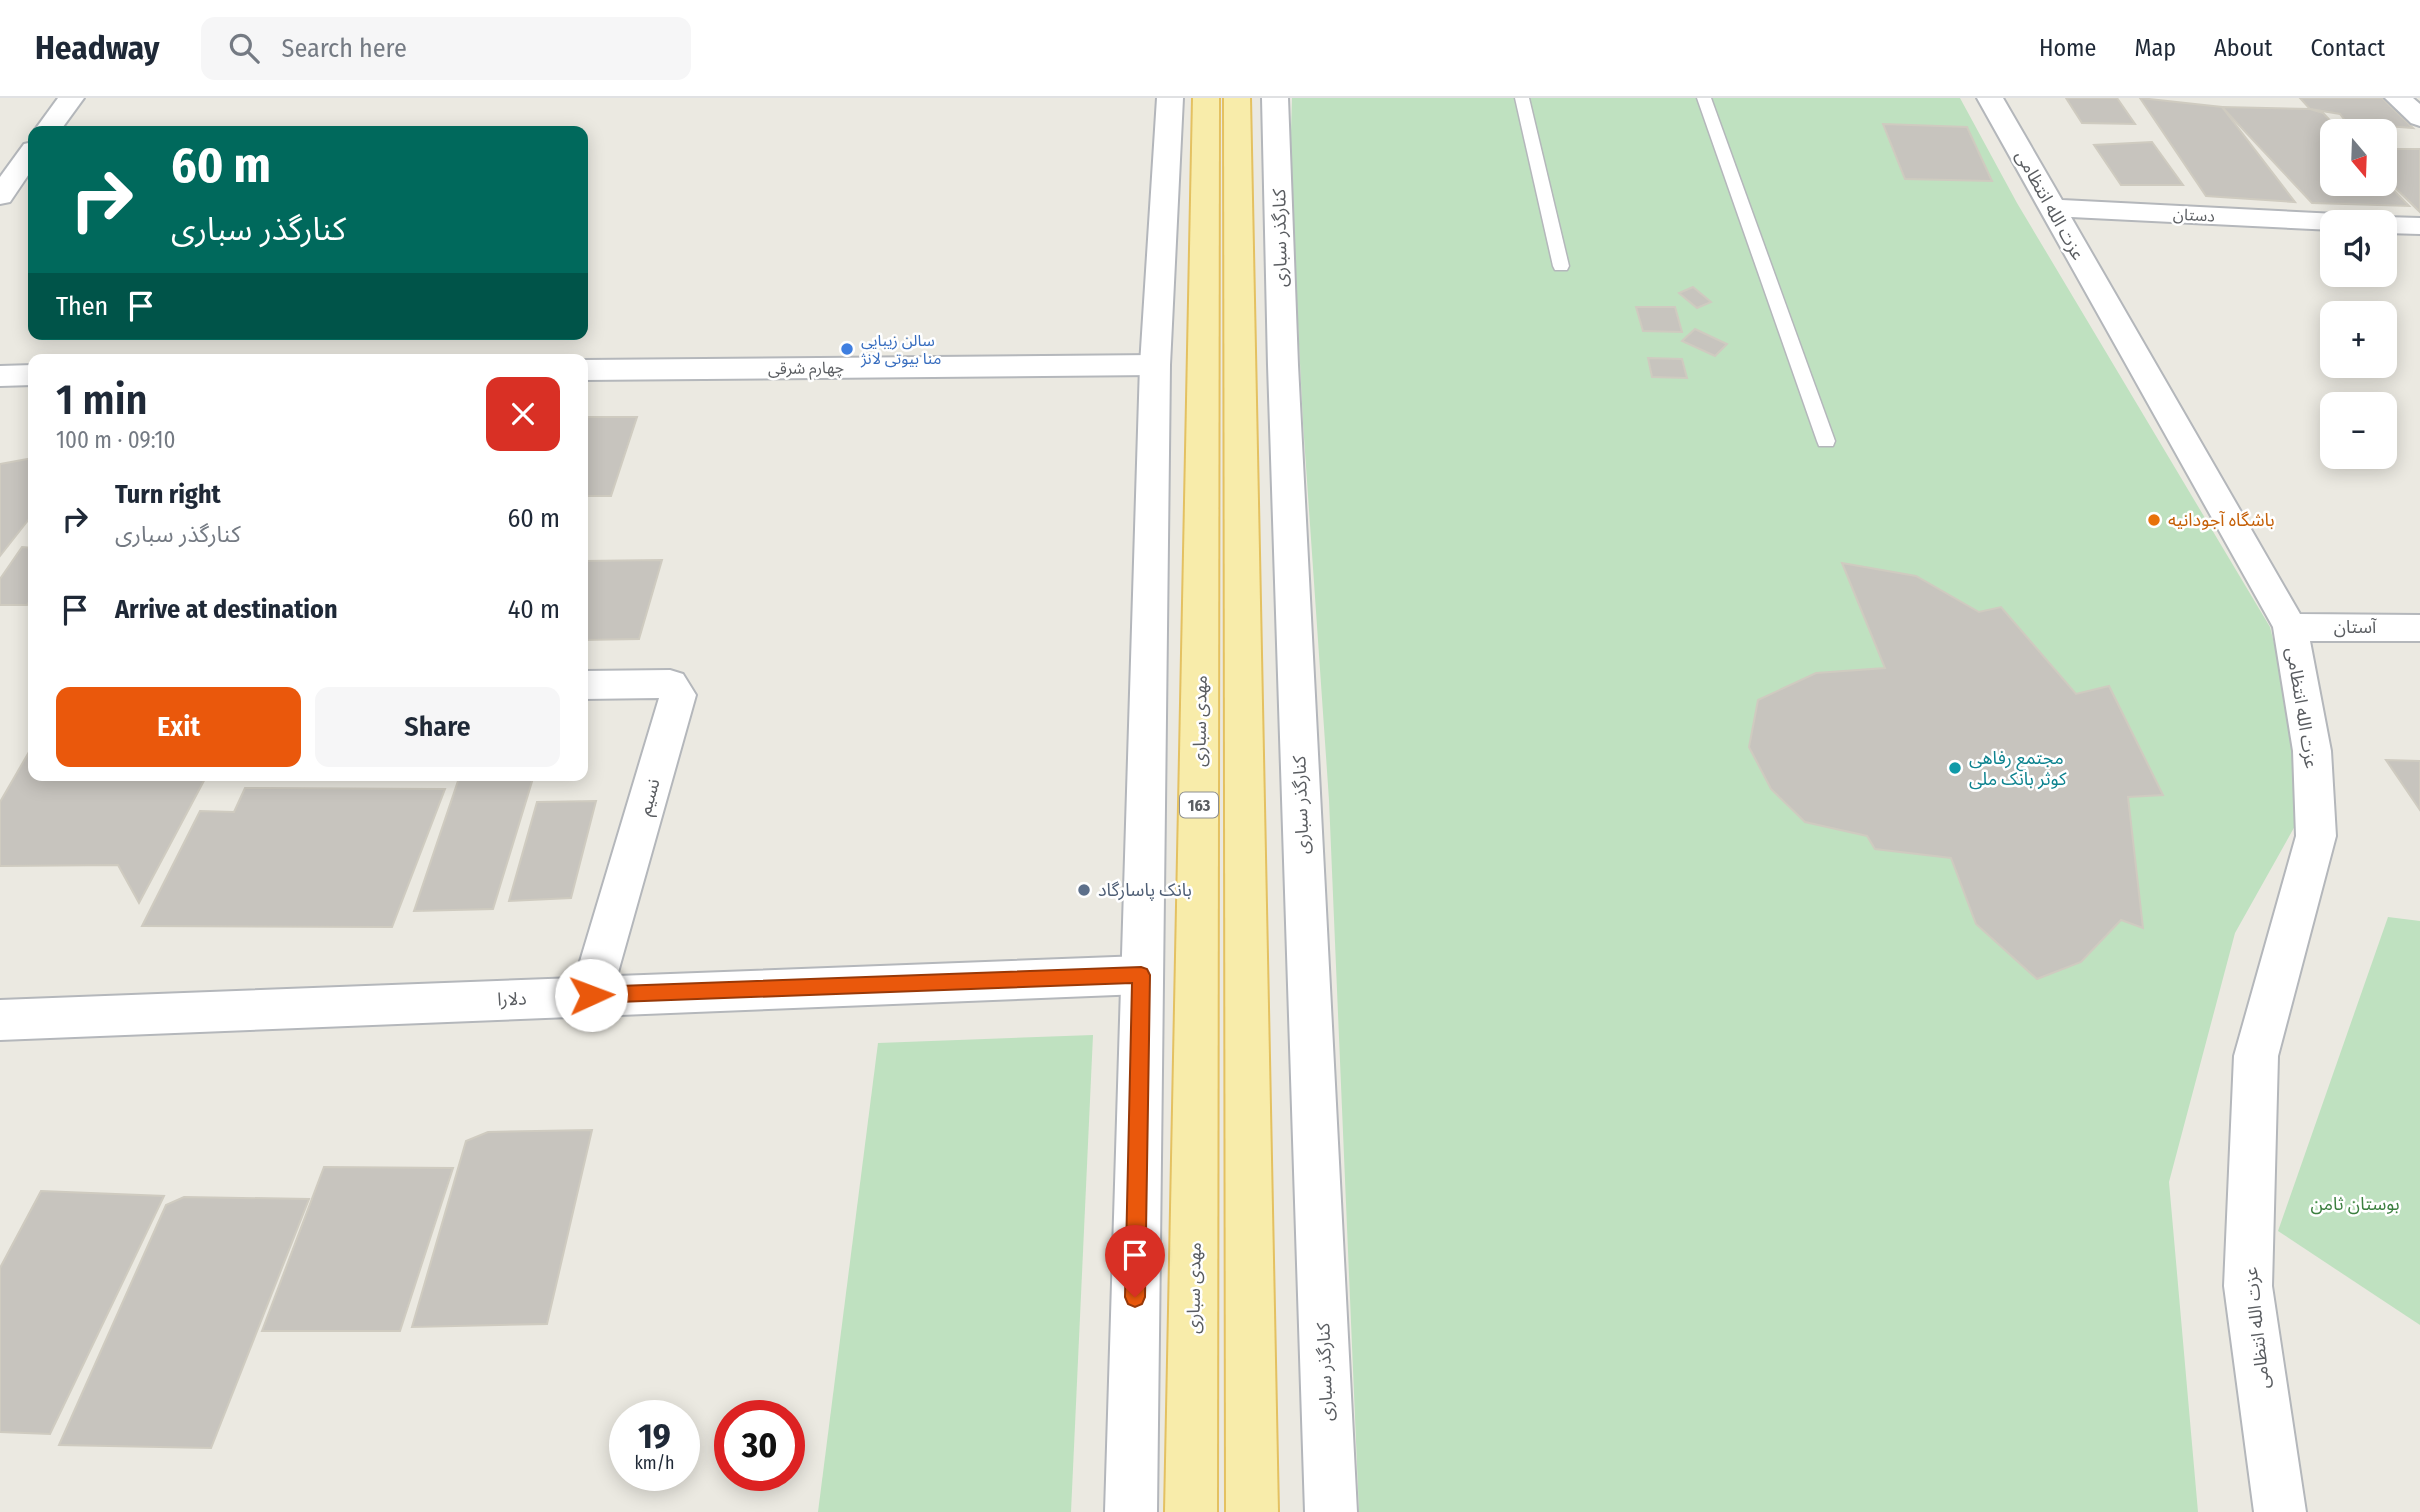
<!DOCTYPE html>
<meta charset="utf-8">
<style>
body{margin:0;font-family:"Fira Sans Condensed","Noto Sans Arabic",sans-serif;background:#f6f6f7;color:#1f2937;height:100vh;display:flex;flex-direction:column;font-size:26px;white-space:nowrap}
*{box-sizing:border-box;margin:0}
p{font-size:23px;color:#747a83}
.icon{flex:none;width:38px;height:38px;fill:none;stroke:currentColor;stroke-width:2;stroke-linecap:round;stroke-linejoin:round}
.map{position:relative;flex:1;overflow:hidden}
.side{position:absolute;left:28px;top:256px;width:560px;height:427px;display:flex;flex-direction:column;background:#fff;border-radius:14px;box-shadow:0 4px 18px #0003}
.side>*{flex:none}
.guide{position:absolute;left:28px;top:28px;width:560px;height:214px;border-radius:14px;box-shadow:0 4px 18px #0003;background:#00695c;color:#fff;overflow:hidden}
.needle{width:46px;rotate:161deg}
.controls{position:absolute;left:2320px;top:21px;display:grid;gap:14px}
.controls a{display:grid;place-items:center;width:77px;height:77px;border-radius:14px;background:#fff;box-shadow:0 4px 18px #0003;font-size:35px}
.speed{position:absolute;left:609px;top:1302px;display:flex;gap:14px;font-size:35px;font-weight:700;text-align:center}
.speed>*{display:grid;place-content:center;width:91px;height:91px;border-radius:50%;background:#fff;box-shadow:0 4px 18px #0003;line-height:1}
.speed small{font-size:18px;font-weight:400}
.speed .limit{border:10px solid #d22;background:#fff;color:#111}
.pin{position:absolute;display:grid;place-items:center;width:60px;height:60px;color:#fff;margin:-72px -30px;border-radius:50% 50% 50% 0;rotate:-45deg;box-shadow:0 0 7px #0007}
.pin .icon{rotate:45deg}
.me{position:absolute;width:77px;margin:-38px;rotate:88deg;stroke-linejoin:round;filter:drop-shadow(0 0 5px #0008)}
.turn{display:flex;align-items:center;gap:24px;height:147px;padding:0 28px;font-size:32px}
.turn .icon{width:91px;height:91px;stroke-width:2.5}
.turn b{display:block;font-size:49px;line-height:60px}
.then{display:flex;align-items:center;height:66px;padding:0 28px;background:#0003;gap:14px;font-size:26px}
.round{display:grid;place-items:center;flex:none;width:74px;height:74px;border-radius:14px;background:#f6f6f7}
.overview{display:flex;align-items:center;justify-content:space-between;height:119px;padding:0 28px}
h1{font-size:42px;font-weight:600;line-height:52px}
.cta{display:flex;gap:14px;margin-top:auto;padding:14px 28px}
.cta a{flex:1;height:80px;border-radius:14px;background:#ea580c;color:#fff;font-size:28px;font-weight:600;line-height:80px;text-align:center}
.cta a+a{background:#f6f6f7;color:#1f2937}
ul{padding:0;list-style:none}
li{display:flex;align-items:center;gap:21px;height:91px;padding:0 28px}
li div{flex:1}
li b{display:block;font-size:26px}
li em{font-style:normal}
header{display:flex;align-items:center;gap:42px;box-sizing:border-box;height:98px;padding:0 35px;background:#fff;border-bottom:2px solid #e0e1e3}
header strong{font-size:33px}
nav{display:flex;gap:38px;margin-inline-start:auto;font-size:24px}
.search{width:490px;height:63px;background:#f6f6f7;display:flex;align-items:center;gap:18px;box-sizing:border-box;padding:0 24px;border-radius:14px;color:#747a83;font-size:26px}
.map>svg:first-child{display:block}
.green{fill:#bfe1c0}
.building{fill:#c7c4be;stroke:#cfcbc0;stroke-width:2}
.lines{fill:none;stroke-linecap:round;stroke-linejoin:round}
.lane-casing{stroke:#b4b7bb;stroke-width:3}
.street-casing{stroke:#b4b7bb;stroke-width:4}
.secondary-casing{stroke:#b3b6bb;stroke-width:4}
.primary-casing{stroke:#e4c161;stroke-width:4}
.lane{fill:#fff;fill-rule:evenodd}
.street{fill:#fff;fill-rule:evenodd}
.secondary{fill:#fff;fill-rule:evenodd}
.primary{fill:#f8ecaa;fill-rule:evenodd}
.route{fill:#ea580c;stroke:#983908;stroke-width:2}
.shop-dot{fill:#3f7fe0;stroke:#fff;stroke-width:2.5}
.food-dot{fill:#e8710a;stroke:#fff;stroke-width:2.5}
.culture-dot{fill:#0f9aa8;stroke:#fff;stroke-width:2.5}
.service-dot{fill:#5c6f8a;stroke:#fff;stroke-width:2.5}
.labels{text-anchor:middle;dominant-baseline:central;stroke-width:5;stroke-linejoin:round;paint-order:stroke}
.far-street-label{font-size:16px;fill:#5a5d61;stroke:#fff}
.far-shop-label{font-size:16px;fill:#366cbe;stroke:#fff;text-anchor:start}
.shield{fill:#fff;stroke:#8c8e90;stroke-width:2}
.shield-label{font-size:16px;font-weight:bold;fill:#5a5d61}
.street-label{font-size:18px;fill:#5a5d61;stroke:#fff}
.food-label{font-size:18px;fill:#c56008;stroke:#fff;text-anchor:start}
.culture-label{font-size:18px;fill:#0d838f;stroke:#fff;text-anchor:start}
.service-label{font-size:18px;fill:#4e5e75;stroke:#fff;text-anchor:start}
.park-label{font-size:18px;fill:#3b7f3f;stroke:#fff}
</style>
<header>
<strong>Headway</strong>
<div class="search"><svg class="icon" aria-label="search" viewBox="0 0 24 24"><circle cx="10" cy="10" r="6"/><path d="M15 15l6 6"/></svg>Search here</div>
<nav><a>Home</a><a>Map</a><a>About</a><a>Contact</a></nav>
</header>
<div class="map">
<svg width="2420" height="1414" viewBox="0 0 2420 1414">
<rect width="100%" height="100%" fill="#ebe9e1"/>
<!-- green -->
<g class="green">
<polygon points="1292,0 1960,0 2017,105 2270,529 2288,601 2300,719 2235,835 2169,1084 2198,1414 1359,1414 1329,702 1303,325 1290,66"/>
<polygon points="2388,819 2420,823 2420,1227 2278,1133"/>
<polygon points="1093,937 1071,1414 818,1414 878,945"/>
</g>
<!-- building -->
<g class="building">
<polygon points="2066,0 2117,0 2135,26 2082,25"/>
<polygon points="2140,0 2222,9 2295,104 2206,98"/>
<polygon points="2300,0 2382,0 2413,30 2347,25 2340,16 2310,11"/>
<polygon points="2222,9 2310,11 2323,15 2340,33 2333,33 2333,86 2385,86 2385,83 2409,108 2312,105"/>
<polygon points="1883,26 1967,29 1992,83 1905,81"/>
<polygon points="2152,44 2183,87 2121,87 2094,47"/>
<polygon points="2385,51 2420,51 2420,114 2385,80"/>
<polygon points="1693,189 1711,204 1697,210 1679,195"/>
<polygon points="1636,209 1675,209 1682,234 1643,233"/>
<polygon points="1695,231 1727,246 1715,258 1682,243"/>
<polygon points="1648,260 1682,261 1687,280 1652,279"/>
<polygon points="583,319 637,319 611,398 583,398"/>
<polygon points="33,360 33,416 0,458 0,366"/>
<polygon points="22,449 33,450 33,498 27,507 0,507 0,481"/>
<polygon points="662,462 639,541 583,542 583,463"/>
<polygon points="1842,465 1916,478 1979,514 2001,509 2076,596 2109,588 2163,697 2128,699 2143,830 2121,822 2081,864 2037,881 1976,826 1951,760 1875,751 1867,738 1805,724 1771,691 1749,649 1758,602 1816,575 1885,570"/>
<polygon points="33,647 33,677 207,677 139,805 118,767 0,768 0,704"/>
<polygon points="2386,662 2420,663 2420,712"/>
<polygon points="460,677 534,677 493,811 414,813"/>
<polygon points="245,690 445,691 392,829 142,828 200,713 234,714"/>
<polygon points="596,703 571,800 509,803 537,704"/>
<polygon points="592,1032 547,1226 412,1229 466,1043 488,1034"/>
<polygon points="324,1069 453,1070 400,1233 262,1233"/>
<polygon points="41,1093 164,1098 50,1336 0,1334 0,1170"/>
<polygon points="184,1099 309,1101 211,1350 59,1347 166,1107"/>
</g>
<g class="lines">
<!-- lane casing -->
<g class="lane-casing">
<g id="lane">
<polygon points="1515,0 1529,0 1569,168 1567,172 1555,172 1553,168"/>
<polygon points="1697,0 1711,0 1835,343 1833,348 1819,348 1817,343"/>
</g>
</g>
<!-- street casing -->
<g class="street-casing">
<g id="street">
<polygon points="58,0 84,0 60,33 34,33"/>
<polygon points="1977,0 2003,0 2062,102 2337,116 2347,118 2351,124 2333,124 2333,132 2071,119 2300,516 2420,517 2420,543 2310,543 2331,653 2336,738 2278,958 2272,1188 2306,1414 2254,1414 2224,1188 2234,958 2296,738 2293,653 2273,529"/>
<polygon points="2385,0 2413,0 2420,6 2420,28 2411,25"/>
<polygon points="33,44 33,70 10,104 0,106 0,79 24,46"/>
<polygon points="2385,119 2420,120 2420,136 2385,135 2385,124 2373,124"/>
<polygon points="1155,257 1166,260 1170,267 1166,274 1155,277 583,282 583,262"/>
<polygon points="33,267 33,287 0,288 0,268"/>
<polygon points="670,572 683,576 696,597 617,878 1141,858 1156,864 1162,877 1156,890 1141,896 0,942 0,902 575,880 659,600 583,601 583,573"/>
</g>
</g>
<!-- secondary casing -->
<g class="secondary-casing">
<g id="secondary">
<polygon points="1157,0 1183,0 1170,267 1157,1414 1105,1414 1140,267"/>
<polygon points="1262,0 1288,0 1298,267 1357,1414 1305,1414 1268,267"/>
</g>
</g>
<!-- primary casing -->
<g class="primary-casing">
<g id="primary">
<polygon points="1193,0 1219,0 1217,1414 1165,1414"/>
<polygon points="1224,0 1250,0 1278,1414 1226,1414"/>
</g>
</g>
<!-- lane -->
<use href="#lane" class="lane"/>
<!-- street -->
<use href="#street" class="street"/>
<!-- secondary -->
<use href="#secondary" class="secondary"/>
<!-- primary -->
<use href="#primary" class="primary"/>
</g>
<!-- route -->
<polygon class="route" points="1141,869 1147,871 1150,877 1145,1199 1142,1206 1135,1209 1128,1206 1125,1199 1132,885 591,905 585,903 583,897 585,892 591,889"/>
<!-- markers -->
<circle class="shop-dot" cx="847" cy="251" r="7"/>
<circle class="food-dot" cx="2154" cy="422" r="7"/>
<circle class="culture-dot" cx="1955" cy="670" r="7"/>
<circle class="service-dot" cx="1084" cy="792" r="7"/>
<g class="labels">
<!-- far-street labels -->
<g class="far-street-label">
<text transform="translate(2194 117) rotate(3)">دستان</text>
<text transform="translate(806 270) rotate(-1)">چهارم شرقی</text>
</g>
<!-- far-shop labels -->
<g class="far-shop-label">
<text x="861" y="242">سالن زیبایی<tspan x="861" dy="18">منا بیوتی لانژ</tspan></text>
</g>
<!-- shield labels -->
<rect class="shield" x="1180" y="694.5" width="38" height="25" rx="5"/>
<g class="shield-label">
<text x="1199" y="707">163</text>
</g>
<!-- street labels -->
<g class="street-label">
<text transform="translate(2050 107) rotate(61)">عزت الله انتظامی</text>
<text transform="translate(1280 140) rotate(-91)">کنارگذر سباری</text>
<text x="2355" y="529">آستان</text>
<text transform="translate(2302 610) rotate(81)">عزت الله انتظامی</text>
<text transform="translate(1200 623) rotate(-89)">مهدی سباری</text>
<text transform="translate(649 699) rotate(-74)">نسیم</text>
<text transform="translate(1301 707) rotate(-92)">کنارگذر سباری</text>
<text transform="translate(512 901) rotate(-2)">دلارا</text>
<text transform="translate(1194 1190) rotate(-89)">مهدی سباری</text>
<text transform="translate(2257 1230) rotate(-96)">عزت الله انتظامی</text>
<text transform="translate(1325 1274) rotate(-92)">کنارگذر سباری</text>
</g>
<!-- food labels -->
<g class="food-label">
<text x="2168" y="422">باشگاه آجودانیه</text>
</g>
<!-- culture labels -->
<g class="culture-label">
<text x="1969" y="660">مجتمع رفاهی<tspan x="1969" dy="21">کوثر بانک ملی</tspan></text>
</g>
<!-- service labels -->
<g class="service-label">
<text x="1098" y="792">بانک پاسارگاد</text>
</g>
<!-- park labels -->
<g class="park-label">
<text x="2355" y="1106">بوستان ثامن</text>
</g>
</g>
</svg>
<div class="controls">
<a><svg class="needle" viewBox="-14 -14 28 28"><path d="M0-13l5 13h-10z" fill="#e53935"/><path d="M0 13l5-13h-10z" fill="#747a83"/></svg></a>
<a><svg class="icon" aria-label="sound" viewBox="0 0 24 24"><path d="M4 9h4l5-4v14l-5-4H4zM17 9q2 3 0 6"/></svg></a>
<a>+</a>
<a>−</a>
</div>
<div class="speed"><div>19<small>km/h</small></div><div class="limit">30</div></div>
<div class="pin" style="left:1135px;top:1199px;background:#d93025"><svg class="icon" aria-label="arrive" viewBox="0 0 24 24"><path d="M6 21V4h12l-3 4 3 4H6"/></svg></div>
<svg class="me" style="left:591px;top:897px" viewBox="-20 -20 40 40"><circle r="19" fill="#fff"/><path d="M0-13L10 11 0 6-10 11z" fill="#ea580c"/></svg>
<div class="guide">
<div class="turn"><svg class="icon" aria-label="right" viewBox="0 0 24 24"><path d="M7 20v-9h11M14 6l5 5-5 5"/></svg><div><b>60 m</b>کنارگذر سباری</div></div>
<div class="then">Then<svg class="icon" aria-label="arrive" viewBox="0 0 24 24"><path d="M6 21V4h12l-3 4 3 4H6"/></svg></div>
</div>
<section class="side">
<div class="overview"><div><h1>1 min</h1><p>100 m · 09:10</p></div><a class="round" style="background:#d93025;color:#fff"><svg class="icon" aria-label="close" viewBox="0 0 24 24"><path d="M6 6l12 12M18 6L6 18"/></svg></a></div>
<ul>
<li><svg class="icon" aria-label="right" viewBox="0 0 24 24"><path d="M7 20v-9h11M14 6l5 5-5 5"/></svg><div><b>Turn right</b><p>کنارگذر سباری</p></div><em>60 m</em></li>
<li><svg class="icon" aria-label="arrive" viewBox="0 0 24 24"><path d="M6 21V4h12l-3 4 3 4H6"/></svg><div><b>Arrive at destination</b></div><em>40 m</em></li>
</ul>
<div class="cta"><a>Exit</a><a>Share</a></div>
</section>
</div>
